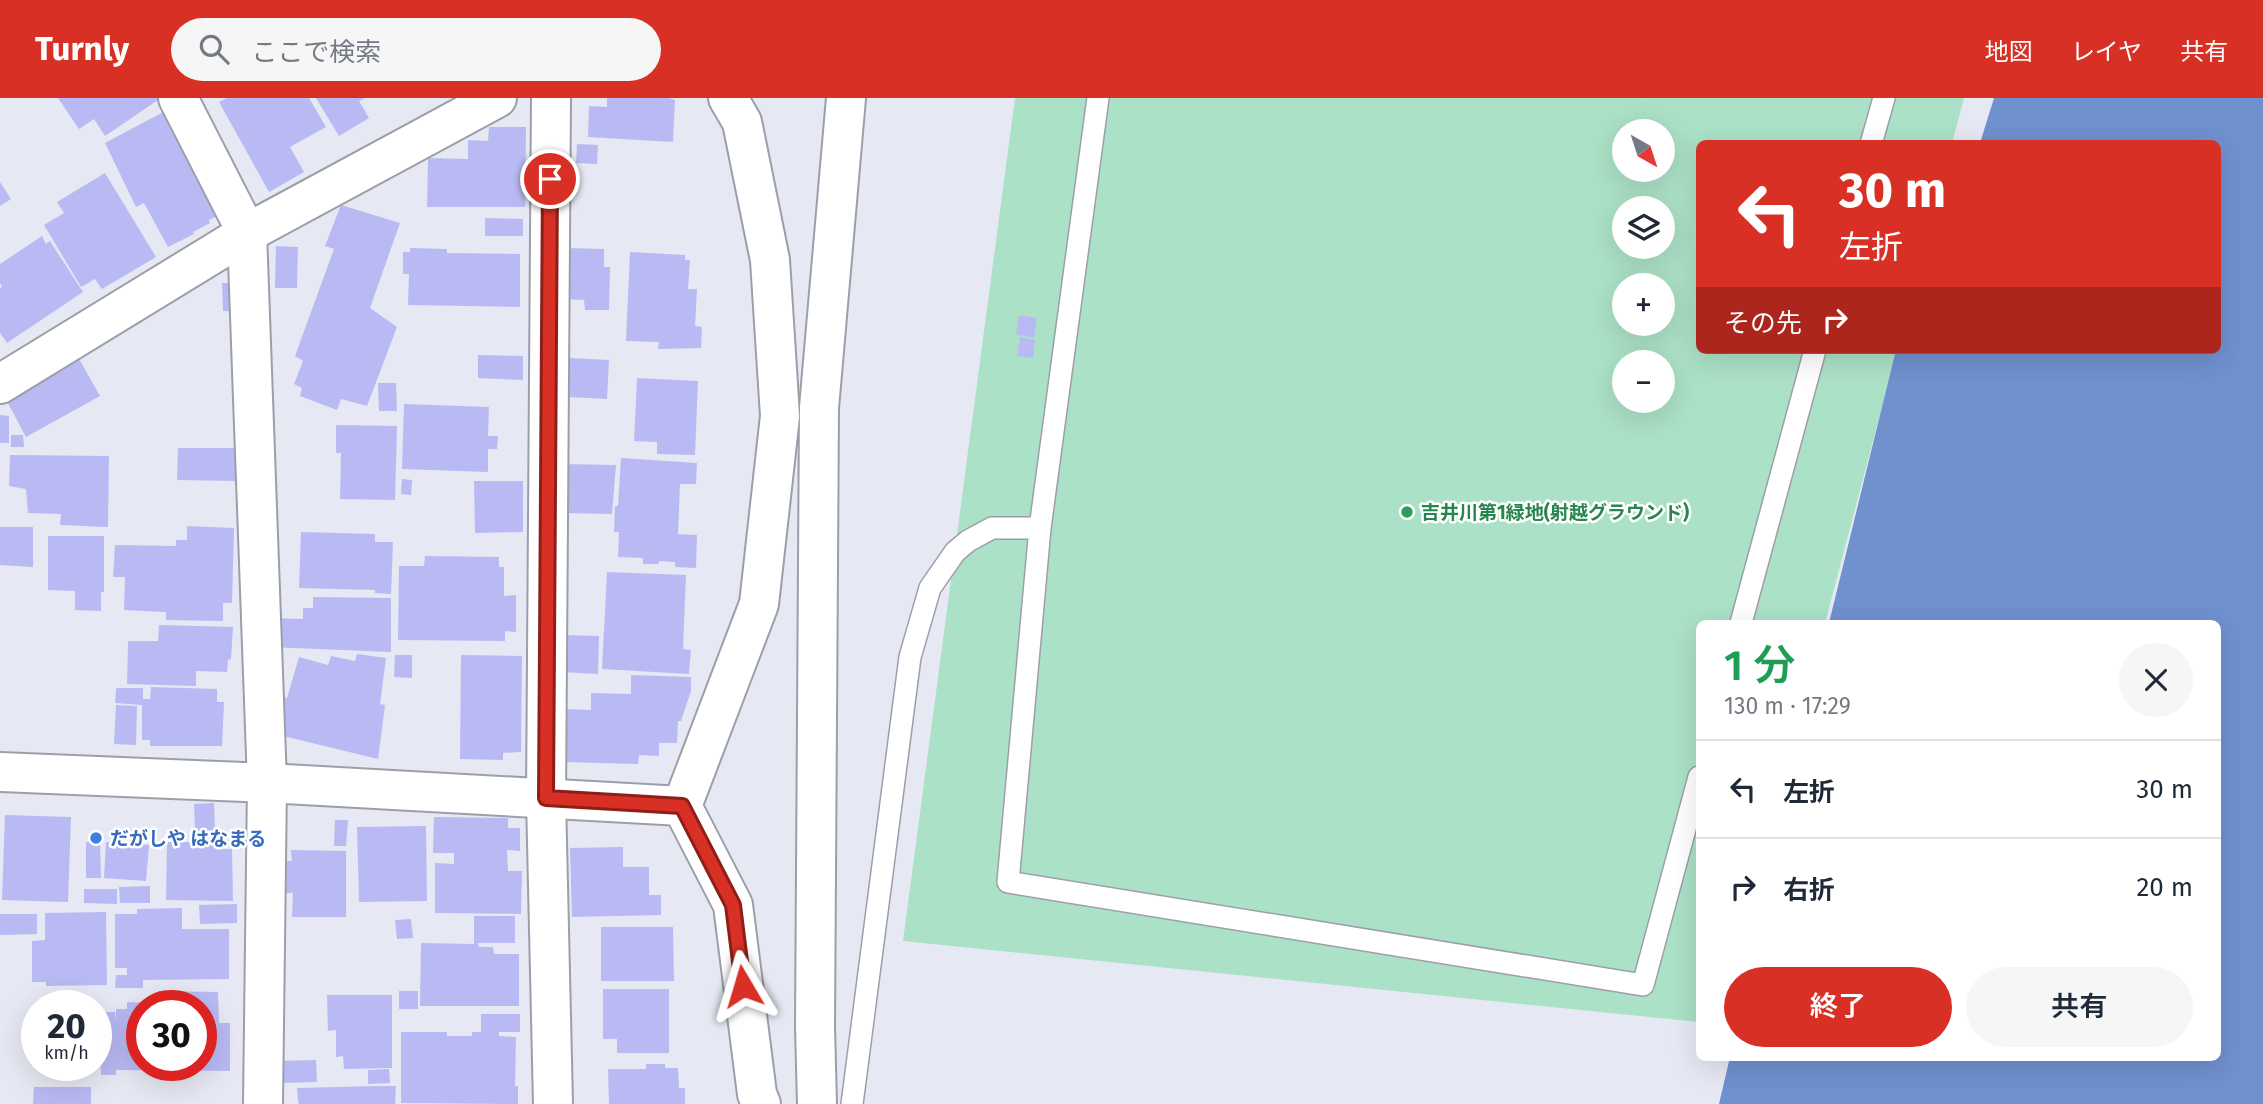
<!DOCTYPE html>
<html lang="ja">
<meta charset="utf-8">
<style>
body{margin:0;font-family:"Fira Sans","Noto Sans JP",sans-serif;background:#f6f6f7;color:#1f2937;height:100vh;display:flex;flex-direction:column;font-size:26px;white-space:nowrap}
*{box-sizing:border-box;margin:0}
p{font-size:23px;color:#747a83}
.icon{flex:none;width:38px;height:38px;fill:none;stroke:currentColor;stroke-width:2;stroke-linecap:round;stroke-linejoin:round}
.map{position:relative;flex:1;overflow:hidden}
.sheet{position:absolute;left:1696px;top:522px;width:525px;height:441px;display:flex;flex-direction:column;background:#fff;border-radius:10px;box-shadow:0 7px 28px #0002}
.sheet>*{flex:none}
.guide{position:absolute;left:1696px;top:42px;width:525px;height:214px;border-radius:10px;box-shadow:0 7px 28px #0002;background:#d93025;color:#fff;overflow:hidden}
.needle{width:46px;rotate:141deg}
.controls{position:absolute;left:1612px;top:21px;display:grid;gap:14px}
.controls a{display:grid;place-items:center;width:63px;height:63px;border-radius:50%;background:#fff;box-shadow:0 7px 28px #0002;font-size:35px}
.speed{position:absolute;left:21px;top:892px;display:flex;gap:14px;font-size:35px;font-weight:700;text-align:center}
.speed>*{display:grid;place-content:center;width:91px;height:91px;border-radius:50%;background:#fff;box-shadow:0 7px 28px #0002;line-height:1}
.speed small{font-size:18px;font-weight:400}
.speed .limit{border:10px solid #d22;background:#fff;color:#111}
.pin{position:absolute;display:grid;place-items:center;width:60px;height:60px;color:#fff;margin:-30px;border:4px solid #fff;border-radius:50%;box-shadow:0 2px 7px #0007}
.me{position:absolute;width:77px;margin:-38px;rotate:353deg;stroke-linejoin:round;filter:drop-shadow(0 0 5px #0008)}
.turn{display:flex;align-items:center;gap:24px;height:147px;padding:0 28px;font-size:32px}
.turn .icon{width:91px;height:91px;stroke-width:2.5}
.turn b{display:block;font-size:49px;line-height:60px}
.then{display:flex;align-items:center;height:66px;padding:0 28px;background:#0003;gap:14px;font-size:26px}
.round{display:grid;place-items:center;flex:none;width:74px;height:74px;border-radius:37px;background:#f6f6f7}
.headline{display:flex;align-items:center;justify-content:space-between;height:119px;padding:0 28px}
h1{font-size:42px;font-weight:600;line-height:52px;color:#1e9e55}
.cta{display:flex;gap:14px;margin-top:auto;padding:14px 28px}
.cta a{flex:1;height:80px;border-radius:42px;background:#d93025;color:#fff;font-size:28px;font-weight:600;line-height:80px;text-align:center}
.cta a+a{background:#f6f6f7;color:#1f2937}
ul{padding:0;list-style:none}
li{display:flex;align-items:center;gap:21px;height:98px;padding:0 28px;border-top:2px solid #e0e1e3}
li div{flex:1}
li b{display:block;font-size:26px}
li em{font-style:normal}
header{display:flex;align-items:center;gap:42px;box-sizing:border-box;height:98px;padding:0 35px;background:#d93025;color:#fff}
header strong{font-size:33px}
nav{display:flex;gap:38px;margin-inline-start:auto;font-size:24px}
.search{width:490px;height:63px;background:#f6f6f7;display:flex;align-items:center;gap:18px;box-sizing:border-box;padding:0 24px;border-radius:38px;color:#747a83;font-size:26px}
.map>svg:first-child{display:block}
.green{fill:#abe1c6;fill-rule:evenodd}
.water{fill:#7090ce}
.building{fill:#b9baf3;fill-rule:evenodd}
.lines{fill:none;stroke-linecap:round;stroke-linejoin:round}
.lane-casing{stroke:#9c9fa9;stroke-width:24}
.street-casing{stroke:#9c9fa9;stroke-width:42}
.lane{stroke:#fff;stroke-width:21}
.street{stroke:#fff;stroke-width:38}
.route-casing{stroke:#8d1f18;stroke-width:18}
.route{stroke:#d93025;stroke-width:12}
.leisure-dot{fill:#2e9e5b;stroke:#fff;stroke-width:2.5}
.shop-dot{fill:#3f7fe0;stroke:#fff;stroke-width:2.5}
.labels{text-anchor:middle;dominant-baseline:central;stroke-width:5;stroke-linejoin:round;paint-order:stroke}
.leisure-label{font-size:19px;font-weight:bold;fill:#27864d;stroke:#fff;text-anchor:start}
.shop-label{font-size:19px;font-weight:bold;fill:#366cbe;stroke:#fff;text-anchor:start}
</style>
<header>
<strong>Turnly</strong>
<div class="search"><svg class="icon" aria-label="search" viewBox="0 0 24 24"><circle cx="10" cy="10" r="6"/><path d="M15 15l6 6"/></svg>ここで検索</div>
<nav><a>地図</a><a>レイヤ</a><a>共有</a></nav>
</header>
<div class="map">
<svg width="2263" height="1006" viewBox="0 0 2263 1006">
<rect width="100%" height="100%" fill="#e6e8f3"/>
<!-- green -->
<path class="green" d="M1015 0H1964L1952 45 1699 46V252H1897L1825 525H1699V924L903 843ZM1624 33H1662V72H1624ZM1624 110H1662V149H1624ZM1624 187H1662V226H1624ZM1624 264H1662V303H1624Z"/>
<!-- water -->
<polygon class="water" points="1994,0 2263,0 2263,1006 1719,1006 1730,959 2217,959 2217,525 1829,525 1896,252 2217,252 2217,46 1980,45"/>
<!-- building -->
<g class="building">
<polygon points="58,0 157,0 158,2 105,38 94,21 79,31"/>
<polygon points="227,0 309,0 326,29 290,49 304,74 269,94 219,4"/>
<polygon points="316,0 365,0 359,3 369,20 339,38"/>
<polygon points="607,0 669,0 675,2 673,44 588,39 589,8 607,9"/>
<polygon points="165,13 217,118 209,122 210,125 193,134 194,136 168,149 144,105 136,109 105,45"/>
<polygon points="489,29 526,29 525,109 427,109 428,60 468,61 468,42 488,43"/>
<polygon points="577,46 598,47 597,66 576,65"/>
<polygon points="105,75 156,159 102,191 95,181 81,189 44,127 64,115 57,104"/>
<polygon points="0,84 11,101 0,108"/>
<polygon points="341,107 400,125 370,210 397,229 367,308 341,301 337,312 300,298 302,290 294,286 303,263 295,258 334,151 325,148"/>
<polygon points="485,120 523,121 523,138 485,138"/>
<polygon points="42,138 46,146 50,143 83,194 7,245 0,235 0,190 2,189 0,185 0,166"/>
<polygon points="276,148 298,149 297,190 275,190"/>
<polygon points="410,150 447,151 447,155 520,156 520,209 408,207 409,176 403,176 403,154 410,154"/>
<polygon points="565,150 604,151 604,169 610,169 609,212 585,212 584,202 564,201"/>
<polygon points="630,154 685,157 685,162 690,162 688,191 697,191 695,228 702,229 701,250 658,251 659,244 626,243"/>
<polygon points="222,185 240,185 241,213 223,213"/>
<polygon points="1019,217 1037,220 1034,240 1016,236"/>
<polygon points="1020,239 1035,242 1033,260 1017,258"/>
<polygon points="74,252 100,298 26,339 1,292"/>
<polygon points="478,257 523,258 523,282 478,280"/>
<polygon points="570,260 609,262 607,301 569,299"/>
<polygon points="637,280 698,283 695,357 657,356 657,344 634,343"/>
<polygon points="378,285 396,285 397,313 379,313"/>
<polygon points="404,306 489,309 488,338 498,338 497,351 488,351 488,374 402,371"/>
<polygon points="0,317 9,318 9,345 0,345"/>
<polygon points="336,327 397,328 395,402 340,401 341,355 336,355"/>
<polygon points="11,337 23,337 24,349 11,349"/>
<polygon points="178,350 236,350 236,383 177,382"/>
<polygon points="10,357 109,358 108,429 60,427 61,416 28,415 26,391 9,388"/>
<polygon points="621,360 697,365 696,386 680,386 678,436 697,437 696,470 675,469 675,464 659,463 659,466 643,466 643,460 618,459 619,434 614,434 615,408 618,408"/>
<polygon points="562,366 616,367 612,416 561,415"/>
<polygon points="402,381 412,382 411,397 401,396"/>
<polygon points="474,383 523,383 523,434 475,435"/>
<polygon points="187,428 234,430 232,505 223,505 223,523 166,522 166,514 124,512 125,479 113,479 115,447 176,448 176,442 187,442"/>
<polygon points="0,429 33,429 33,469 0,467"/>
<polygon points="301,434 375,436 375,444 393,444 391,496 375,495 375,492 299,490"/>
<polygon points="48,438 104,438 104,494 101,494 101,513 75,512 75,493 48,492"/>
<polygon points="425,458 499,459 499,469 504,469 504,498 516,497 516,534 505,533 505,543 398,542 399,468 424,468"/>
<polygon points="607,474 686,477 683,551 691,552 689,576 602,571"/>
<polygon points="313,499 391,500 391,554 268,549 270,520 303,521 303,510 313,510"/>
<polygon points="159,527 233,529 231,561 228,562 227,574 196,573 196,588 127,586 128,543 158,543"/>
<polygon points="562,537 599,538 598,576 561,574"/>
<polygon points="357,556 386,560 380,606 385,607 378,661 283,638 285,630 274,626 281,597 287,600 299,559 328,567 331,558 355,563"/>
<polygon points="395,557 412,557 412,580 394,579"/>
<polygon points="461,557 522,558 521,654 503,655 503,662 460,661"/>
<polygon points="631,577 691,579 691,593 681,623 678,623 677,645 659,645 659,658 639,657 638,666 563,664 564,611 591,612 591,595 631,596"/>
<polygon points="151,589 217,591 217,604 224,604 222,648 150,648 150,642 142,642 142,607 115,605 116,590 143,590 143,601 150,601"/>
<polygon points="116,607 137,608 136,647 114,646"/>
<polygon points="214,705 215,733 195,733 194,706"/>
<polygon points="5,717 71,719 68,804 2,802"/>
<polygon points="434,719 508,720 508,730 520,730 520,753 507,752 508,773 522,773 521,816 435,815 435,765 454,766 454,755 433,755"/>
<polygon points="335,722 348,722 346,748 334,748"/>
<polygon points="426,728 427,803 359,804 357,729"/>
<polygon points="86,744 100,744 101,780 86,780"/>
<polygon points="106,744 149,747 146,783 104,780"/>
<polygon points="167,744 217,744 217,751 232,751 233,803 166,802"/>
<polygon points="623,749 623,769 649,769 649,797 661,797 661,817 572,819 570,750"/>
<polygon points="291,752 346,753 346,819 292,819 293,795 278,795 279,763 292,763"/>
<polygon points="150,788 150,805 120,805 119,789"/>
<polygon points="84,791 117,791 117,806 84,805"/>
<polygon points="237,806 237,825 200,826 199,807"/>
<polygon points="182,810 182,831 229,831 229,881 143,882 143,890 115,890 116,877 127,877 127,870 115,870 115,816 137,816 137,811"/>
<polygon points="106,814 107,887 46,888 46,884 32,884 32,843 45,842 45,815"/>
<polygon points="0,816 37,816 37,836 0,837"/>
<polygon points="474,818 515,818 515,845 478,845 479,849 493,849 494,856 519,856 519,908 420,908 421,845 474,846"/>
<polygon points="411,821 413,840 397,841 395,822"/>
<polygon points="601,829 673,829 674,883 601,883"/>
<polygon points="603,891 669,891 669,955 617,955 617,941 603,941"/>
<path d="M158 893 218 894 219 925H230V973L116 972V977H101L99 914H115L116 924V911H127V904L157 905ZM142 908H201V968H142Z"/>
<rect x="399" y="893" width="19" height="18"/>
<polygon points="327,897 392,897 392,970 344,971 343,958 336,959 336,932 328,933"/>
<polygon points="481,916 520,916 520,934 499,934 499,938 516,939 515,988 518,988 518,1006 401,1005 401,934 447,934 447,938 472,938 472,934 481,934"/>
<polygon points="316,962 317,984 279,985 279,963"/>
<polygon points="646,966 665,966 665,970 678,970 679,990 685,990 685,1006 609,1006 608,971 646,971"/>
<polygon points="389,971 390,985 368,986 368,972"/>
<polygon points="376,988 396,988 395,1006 299,1006 298,1003 297,990"/>
<polygon points="34,989 91,989 91,1006 33,1006"/>
</g>
<g class="lines">
<!-- lane casing -->
<g class="lane-casing">
<g id="lane">
<polyline points="1098,0 1040,430 1008,784 1643,887 1699,679"/>
<polyline points="1871,46 1884,0"/>
<polyline points="1741,525 1815,252"/>
<polyline points="852,1006 910,559 930,490 955,454 968,443 992,430 1040,430"/>
</g>
</g>
<!-- street casing -->
<g class="street-casing">
<g id="street">
<polyline points="178,0 247,135 267,685 263,1006"/>
<polyline points="551,0 546,700 553,1006"/>
<polyline points="0,286 247,135 497,0"/>
<polyline points="0,674 267,685 682,708 733,807 757,996 761,1006"/>
<polyline points="682,708 759,506 780,318 770,162 742,24 728,0"/>
<polyline points="817,1006 815,929 819,310 846,0"/>
</g>
</g>
<!-- lane -->
<use href="#lane" class="lane"/>
<!-- street -->
<use href="#street" class="street"/>
</g>
<g class="lines">
<!-- route casing -->
<g class="route-casing">
<polyline id="route" points="550,81 546,700 682,708 733,807 743,888"/>
</g>
<!-- route -->
<use href="#route" class="route"/>
</g>
<!-- markers -->
<circle class="leisure-dot" cx="1407" cy="414" r="7"/>
<circle class="shop-dot" cx="96" cy="740" r="7"/>
<g class="labels">
<!-- leisure labels -->
<g class="leisure-label">
<text x="1421" y="414">吉井川第1緑地(射越グラウンド)</text>
</g>
<!-- shop labels -->
<g class="shop-label">
<text x="110" y="740">だがしや はなまる</text>
</g>
</g>
</svg>
<div class="controls">
<a><svg class="needle" viewBox="-14 -14 28 28"><path d="M0-13l5 13h-10z" fill="#e53935"/><path d="M0 13l5-13h-10z" fill="#747a83"/></svg></a>
<a><svg class="icon" aria-label="layers" viewBox="0 0 24 24"><path d="M12 4l9 5-9 5-9-5zM3 14l9 5 9-5"/></svg></a>
<a>+</a>
<a>−</a>
</div>
<div class="speed"><div>20<small>km/h</small></div><div class="limit">30</div></div>
<div class="pin" style="left:550px;top:81px;background:#d93025"><svg class="icon" aria-label="arrive" viewBox="0 0 24 24"><path d="M6 21V4h12l-3 4 3 4H6"/></svg></div>
<svg class="me" style="left:743px;top:888px" viewBox="-20 -20 40 40"><path d="M0-17L14 15 0 8-14 15z" fill="#d93025" stroke="#fff" stroke-width="4"/></svg>
<div class="guide">
<div class="turn"><svg class="icon" aria-label="left" viewBox="0 0 24 24"><path d="M17 20v-9H6M10 6l-5 5 5 5"/></svg><div><b>30 m</b>左折</div></div>
<div class="then">その先<svg class="icon" aria-label="right" viewBox="0 0 24 24"><path d="M7 20v-9h11M14 6l5 5-5 5"/></svg></div>
</div>
<section class="sheet">
<div class="headline"><div><h1>1 分</h1><p>130 m · 17:29</p></div><a class="round"><svg class="icon" aria-label="close" viewBox="0 0 24 24"><path d="M6 6l12 12M18 6L6 18"/></svg></a></div>
<ul>
<li><svg class="icon" aria-label="left" viewBox="0 0 24 24"><path d="M17 20v-9H6M10 6l-5 5 5 5"/></svg><div><b>左折</b></div><em>30 m</em></li>
<li><svg class="icon" aria-label="right" viewBox="0 0 24 24"><path d="M7 20v-9h11M14 6l5 5-5 5"/></svg><div><b>右折</b></div><em>20 m</em></li>
</ul>
<div class="cta"><a>終了</a><a>共有</a></div>
</section>
</div>
